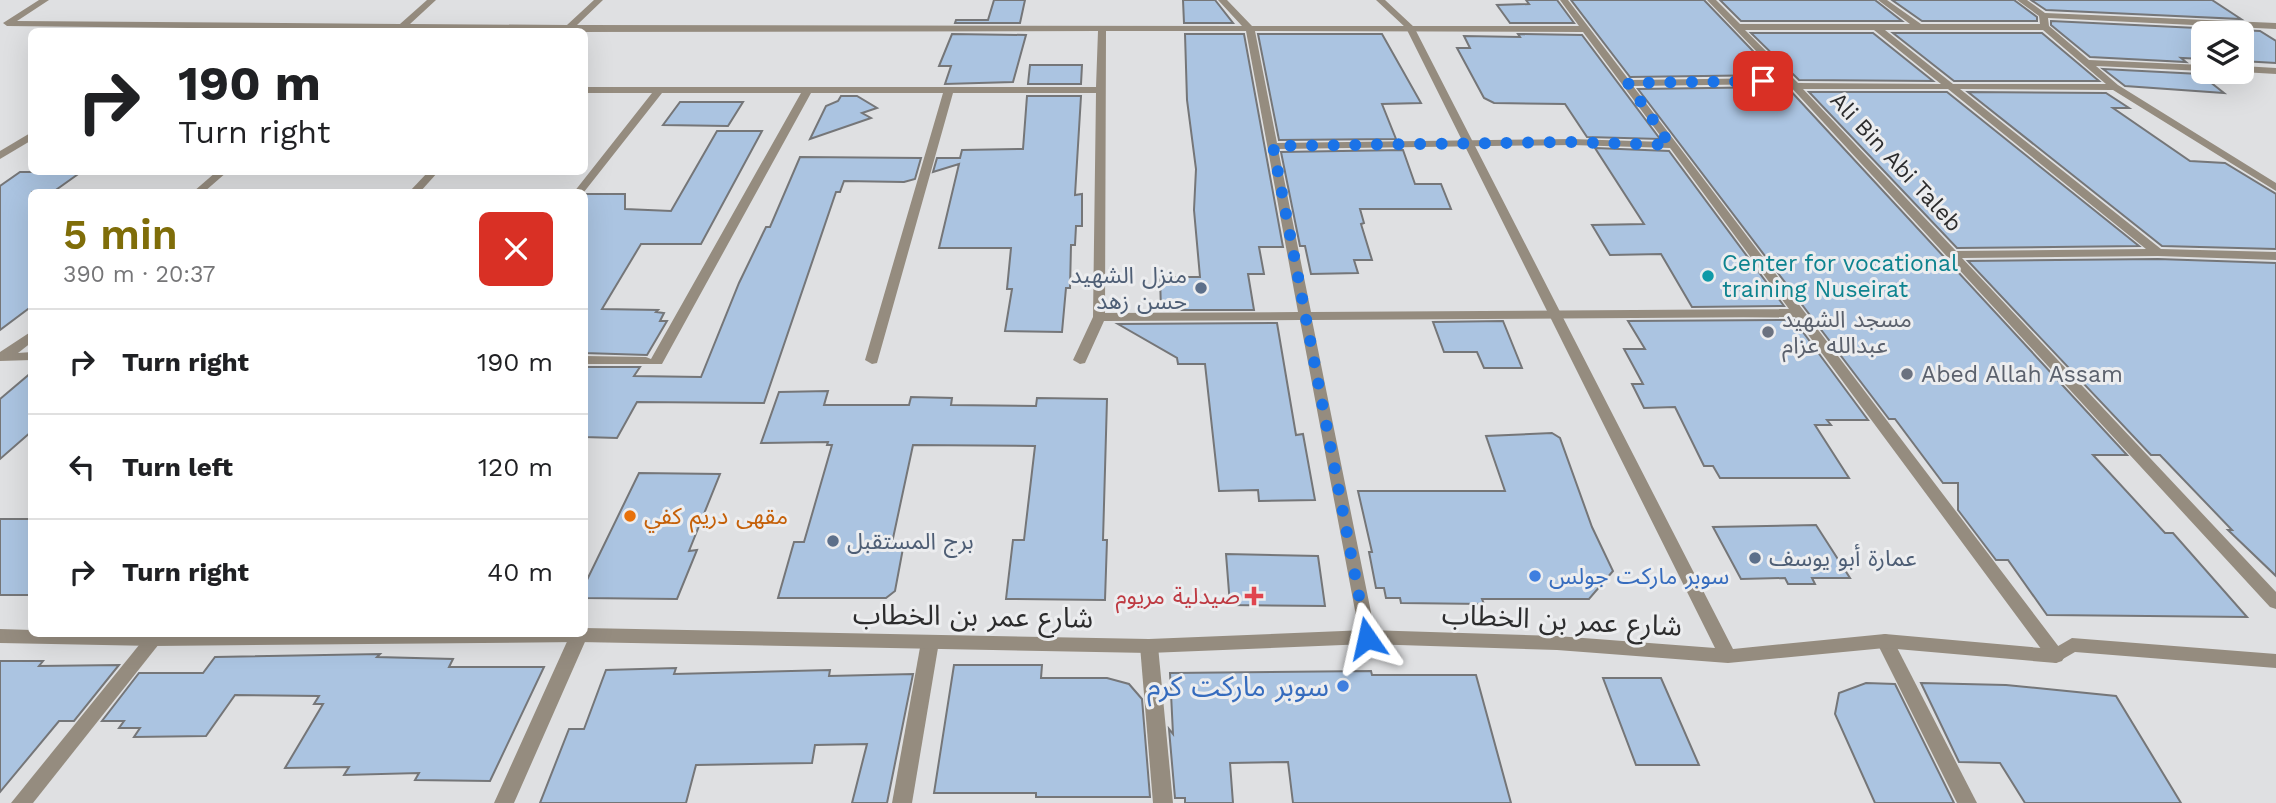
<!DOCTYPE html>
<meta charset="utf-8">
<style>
body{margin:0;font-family:"Work Sans","Noto Sans Arabic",sans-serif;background:#f6f6f6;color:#202124;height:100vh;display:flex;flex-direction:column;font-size:26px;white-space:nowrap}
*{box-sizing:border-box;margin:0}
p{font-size:23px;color:#757577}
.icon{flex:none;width:38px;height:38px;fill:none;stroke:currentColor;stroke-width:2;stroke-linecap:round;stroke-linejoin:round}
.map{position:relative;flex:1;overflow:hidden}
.details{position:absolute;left:28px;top:189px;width:560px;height:448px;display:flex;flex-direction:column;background:#fff;border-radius:10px;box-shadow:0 7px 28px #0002}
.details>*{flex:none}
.top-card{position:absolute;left:28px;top:28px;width:560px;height:147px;border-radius:10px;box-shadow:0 7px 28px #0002;background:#fff;color:#202124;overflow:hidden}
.tools{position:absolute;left:2191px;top:21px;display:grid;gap:14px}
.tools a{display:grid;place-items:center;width:63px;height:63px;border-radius:10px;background:#fff;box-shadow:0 7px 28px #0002;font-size:35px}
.pin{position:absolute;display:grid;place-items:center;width:60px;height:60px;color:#fff;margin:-30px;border-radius:14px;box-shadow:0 4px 10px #0006}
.me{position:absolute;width:77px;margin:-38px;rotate:349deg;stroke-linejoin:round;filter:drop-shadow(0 0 5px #0008)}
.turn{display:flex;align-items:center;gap:24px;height:147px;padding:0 35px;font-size:32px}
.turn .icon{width:91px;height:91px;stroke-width:2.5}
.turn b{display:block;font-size:49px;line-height:60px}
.round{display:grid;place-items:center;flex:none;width:74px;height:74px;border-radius:10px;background:#f6f6f6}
.head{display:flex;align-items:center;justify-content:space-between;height:119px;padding:0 35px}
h1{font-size:42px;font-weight:600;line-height:52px;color:#7f6d09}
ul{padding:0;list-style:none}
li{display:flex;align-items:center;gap:21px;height:105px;padding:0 35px;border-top:2px solid #e0e0e0}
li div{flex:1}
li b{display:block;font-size:26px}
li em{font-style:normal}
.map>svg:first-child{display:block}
.building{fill:#abc4e1;stroke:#757678;stroke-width:2}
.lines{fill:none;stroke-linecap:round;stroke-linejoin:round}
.service{fill:#958c7f;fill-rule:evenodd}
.minor{fill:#958c7f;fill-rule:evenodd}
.tertiary{fill:#958c7f;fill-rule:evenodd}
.route{stroke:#1a73e8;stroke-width:12;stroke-dasharray:0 21.6}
.culture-dot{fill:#0f9aa8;stroke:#ecedef;stroke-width:2.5}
.service-dot{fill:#5c6f8a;stroke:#ecedef;stroke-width:2.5}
.worship-dot{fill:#6b7280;stroke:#ecedef;stroke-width:2.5}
.food-dot{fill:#e8710a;stroke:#ecedef;stroke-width:2.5}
.shop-dot{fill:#3f7fe0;stroke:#ecedef;stroke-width:2.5}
.health-dot{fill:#e0444e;stroke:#ecedef;stroke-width:2.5}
.labels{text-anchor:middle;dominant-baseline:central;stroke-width:6;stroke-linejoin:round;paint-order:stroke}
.street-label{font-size:23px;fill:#2c2c2d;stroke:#ecedef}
.culture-label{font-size:23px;fill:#0d838f;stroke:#ecedef;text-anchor:start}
.service-label{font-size:23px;fill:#4e5e75;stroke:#ecedef;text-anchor:start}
.worship-label{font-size:23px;fill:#5b616d;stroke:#ecedef;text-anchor:start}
.food-label{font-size:23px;fill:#c56008;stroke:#ecedef;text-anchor:start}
.shop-label{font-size:23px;fill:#366cbe;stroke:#ecedef;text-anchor:start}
.health-label{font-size:23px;fill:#be3a42;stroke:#ecedef;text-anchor:end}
.near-street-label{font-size:28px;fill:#2c2c2d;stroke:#ecedef}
.near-shop-label{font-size:28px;fill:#366cbe;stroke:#ecedef;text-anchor:end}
</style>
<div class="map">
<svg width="2276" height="803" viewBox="0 0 2276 803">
<rect width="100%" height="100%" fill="#dfe0e2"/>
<!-- building -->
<g class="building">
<polygon points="994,0 1025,0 1020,23 955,23 956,20 988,20"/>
<polygon points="1183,0 1215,0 1233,23 1184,23"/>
<polygon points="1526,0 1557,0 1574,23 1510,23 1497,5 1529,4"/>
<polygon points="1571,0 1704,0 1776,75 1630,77"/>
<polygon points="1720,0 1875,0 1902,21 1741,21"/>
<polygon points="1892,0 2014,0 2037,17 2037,21 1922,21"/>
<polygon points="2031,0 2212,0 2241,19 2046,10"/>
<polygon points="2051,21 2260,31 2276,41 2276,63 2242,61 2242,33 2203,33 2203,59 2181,58 2186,62 2090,57 2051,25"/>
<polygon points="1751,33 1873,33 1933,81 1799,80"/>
<polygon points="1893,33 2042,33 2099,81 1954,81"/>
<polygon points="952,34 1026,35 1013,82 945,84 951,66 939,66"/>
<polygon points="1185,34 1244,34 1283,247 1259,247 1264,274 1248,274 1254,310 1161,310 1160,277 1200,277 1194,210 1196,169 1187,100"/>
<polygon points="1258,34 1382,34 1421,103 1382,104 1396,139 1279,140"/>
<polygon points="1518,34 1582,35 1660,139 1587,137 1565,104 1494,103 1484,98 1457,48 1470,48 1464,36 1520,37"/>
<polygon points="1030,65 1082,65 1081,84 1028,84"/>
<polygon points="2103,69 2200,74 2224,93 2125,86"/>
<polygon points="1787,87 2127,455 2093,455 2165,533 2173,533 2247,617 2047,615 2008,560 1996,560 1958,510 1958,483 1943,483 1895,419 1889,419 1638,89"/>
<polygon points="1809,92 1947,92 2139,246 1957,248"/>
<polygon points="1968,92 2106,93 2129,108 2113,108 2190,161 2225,163 2276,194 2276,249 2162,246"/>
<polygon points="841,96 857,96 877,108 862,113 871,118 810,139 826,106 838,101"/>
<polygon points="1027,96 1081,96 1075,195 1082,194 1082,226 1076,226 1075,245 1071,245 1070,288 1066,288 1062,332 1005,331 1012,289 1007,289 1011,248 939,248 959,164 933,172 937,158 960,158 962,150 1023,149"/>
<polygon points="680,102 743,102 728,126 663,125"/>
<polygon points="717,131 762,131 701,244 641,244 602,309 658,310 656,312 664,313 660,321 667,321 647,355 584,353 584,194 625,194 625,209 671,211"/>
<polygon points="1595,148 1669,151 1784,306 1692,307 1661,254 1610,255 1592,225 1644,224"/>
<polygon points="1403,150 1415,184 1441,184 1451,209 1360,209 1364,223 1361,224 1372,260 1354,260 1358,273 1311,274 1305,246 1300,246 1281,152"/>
<polygon points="800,157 921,158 915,179 904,182 844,181 840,192 836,192 764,403 637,402 617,438 584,437 584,367 640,367 634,376 701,377 739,283 766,227 770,227"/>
<polygon points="20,172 81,172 53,192 32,192 32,306 0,330 0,186"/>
<polygon points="2158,259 2276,263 2276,576 2228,530 2232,530 2160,455 2151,455 1968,261"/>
<polygon points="1794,320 1868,420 1827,420 1831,425 1815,425 1849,478 1720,478 1713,466 1704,466 1675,407 1644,408 1632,384 1643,384 1624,349 1645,349 1628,321"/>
<polygon points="1503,321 1522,368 1484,368 1477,352 1444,352 1433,322"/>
<polygon points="1277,323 1296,435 1303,434 1315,500 1259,501 1258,490 1219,491 1205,364 1178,364 1177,358 1118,324"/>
<polygon points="32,372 32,431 0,459 0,399"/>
<polygon points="828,391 824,405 909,405 911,397 952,398 951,405 1036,406 1037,398 1107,399 1103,540 1107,540 1105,600 1006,599 1013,540 1024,540 1035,446 913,445 892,543 904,543 895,591 886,598 778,598 794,542 804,542 832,445 827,445 828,442 761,443 779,392"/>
<polygon points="1552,433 1560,438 1592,527 1613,571 1589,599 1482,599 1484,604 1401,603 1400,598 1386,598 1384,588 1376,588 1369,552 1372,552 1358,491 1505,491 1486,436"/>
<polygon points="639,473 720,474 689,551 697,550 677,599 584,598 584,586"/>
<rect x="0" y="519" width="32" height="76"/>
<polygon points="1816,525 1850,578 1812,578 1815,584 1788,584 1785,578 1741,579 1713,527"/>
<polygon points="1226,554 1318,556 1325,606 1230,605"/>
<polygon points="380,654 377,657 453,659 449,667 544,667 490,781 415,780 419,773 344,775 349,767 285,768 323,704 314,704 319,696 235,695 206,736 134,737 140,728 119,728 124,721 102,721 139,673 203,673 215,657"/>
<polygon points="0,661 43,661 39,666 119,665 74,721 59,721 0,792"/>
<polygon points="954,665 1042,665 1041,678 1107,678 1129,684 1142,699 1150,797 1036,797 1036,793 934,793"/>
<polygon points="676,668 674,674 830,670 829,676 913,674 887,803 852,803 867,744 815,745 812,763 696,765 686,803 540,803 569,729 584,729 606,670"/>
<polygon points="1371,671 1372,675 1476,675 1511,803 1293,803 1288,762 1230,763 1233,803 1185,803 1185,798 1175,798 1169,729 1173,734 1170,673"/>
<polygon points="1603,678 1661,678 1699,765 1636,765"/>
<polygon points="1866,683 1895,684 1954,803 1875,803 1835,714 1839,693"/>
<polygon points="1921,683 2006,685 2116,696 2181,803 2025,803 2000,763 1959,762"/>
</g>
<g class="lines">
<!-- service -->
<polygon class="service" points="1885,634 1891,636 1977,803 1957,803 1876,641 1879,636"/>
<!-- minor -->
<g class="minor">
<path d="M39 0H49L17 21 400 24 427 0H436L410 24 567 25 594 0H603L577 25 1242 26 1218 0H1227L1252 26H1579L1560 0H1568L1629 80 1782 78 1707 0H1716L1740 24H1910L1878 0H1887L1921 24H2040L2039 16 2017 0H2027L2045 13 2276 23V29L2048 18 2049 26 2089 60 2203 65V71L2096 66 2118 85 2276 183V191L2113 90 1960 89 2161 249 2276 252V260L2158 256 1962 258 2276 592V609L2270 607 1788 84 1633 86 2062 651 2065 656 2062 661 2056 663 2050 661 1795 317 1312 320 1376 637 1373 642 1367 644 1361 642 1300 320 1104 321 1085 363 1080 364 1073 360 1093 317 1096 93H953L877 363 872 364 865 360 943 93H811L662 364H584V356L646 357 651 359 801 93H662L584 192H574L652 93H584V87H1096L1098 31 564 32 7 26 3 23ZM1745 30H1874L1941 84 1798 83ZM1885 30H2043L2106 84H1953ZM1106 31H1246L1298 312 1105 313ZM1255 31 1583 32 1665 142 1571 139 1277 143ZM1803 89H1948L2146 249 1956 251ZM1571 145 1670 148 1789 309 1311 312 1278 149Z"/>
<polygon points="2242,66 2276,68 2276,74 2242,72"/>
<polygon points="32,132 32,140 0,159 0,151"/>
<polygon points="216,172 227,172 204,192 193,192"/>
<polygon points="428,172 438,172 420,192 409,192"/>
<polygon points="32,331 32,342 18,353 32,352 32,360 0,361 0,352"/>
<polygon points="584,630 588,635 514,803 494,803 570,635 584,634"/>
<polygon points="148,634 158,634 163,639 33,803 11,803"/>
<polygon points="930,635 936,637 939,642 912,803 892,803 921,642 924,637"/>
<polygon points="1149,639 1155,641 1158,646 1173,803 1153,803 1140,646 1143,641"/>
</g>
<!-- tertiary -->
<polygon class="tertiary" points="1376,0 1385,0 1414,27 1733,649 1885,634 2053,649 2072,638 2276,654 2276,668 2075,652 2056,663 1885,648 1728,663 1557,650 1367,644 1149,653 579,642 154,646 0,643 0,629 32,630 32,634 584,634 584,628 1149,639 1367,630 1557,636 1715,648 1406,28"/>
</g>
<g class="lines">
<!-- route -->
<polyline class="route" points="1367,638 1273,146 1572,142 1670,145 1628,83 1763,81"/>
</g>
<!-- markers -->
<circle class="culture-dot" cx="1708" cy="276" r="7"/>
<g class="service-dot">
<circle cx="1201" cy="288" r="7"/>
<circle cx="833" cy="541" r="7"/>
<circle cx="1755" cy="558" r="7"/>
</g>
<g class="worship-dot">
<circle cx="1768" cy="332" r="7"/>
<circle cx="1907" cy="374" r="7"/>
</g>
<circle class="food-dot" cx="630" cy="516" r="7"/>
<g class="shop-dot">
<circle cx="1535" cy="576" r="7"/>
<circle cx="1343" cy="686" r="7"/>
</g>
<path class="health-dot" d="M1250.5 585.5h7v7h7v7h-7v7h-7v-7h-7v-7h7z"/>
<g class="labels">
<!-- street labels -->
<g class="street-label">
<text transform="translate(1896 162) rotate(47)">Ali Bin Abi Taleb</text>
</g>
<!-- culture labels -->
<g class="culture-label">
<text x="1722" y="263">Center for vocational<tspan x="1722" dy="26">training Nuseirat</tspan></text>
</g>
<!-- service labels -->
<g class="service-label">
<text x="1187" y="275" text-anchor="end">منزل الشهيد<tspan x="1187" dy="26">حسن زهد</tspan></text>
<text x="847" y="541">برج المستقبل</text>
<text x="1769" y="558">عمارة أبو يوسف</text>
</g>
<!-- worship labels -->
<g class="worship-label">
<text x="1782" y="319">مسجد الشهيد<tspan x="1782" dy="26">عبدالله عزام</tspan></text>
<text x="1921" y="374">Abed Allah Assam</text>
</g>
<!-- food labels -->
<g class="food-label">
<text x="644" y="516">مقهى دريم كفي</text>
</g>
<!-- shop labels -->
<g class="shop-label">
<text x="1549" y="576">سوبر ماركت جولس</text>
</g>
<!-- health labels -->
<g class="health-label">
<text x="1240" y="596">صيدلية مريوم</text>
</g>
<!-- near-street labels -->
<g class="near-street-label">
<text transform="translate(973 616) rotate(1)">شارع عمر بن الخطاب</text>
<text transform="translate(1562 620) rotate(3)">شارع عمر بن الخطاب</text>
</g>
<!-- near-shop labels -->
<g class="near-shop-label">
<text x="1329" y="686">سوبر ماركت كرم</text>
</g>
</g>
</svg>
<div class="tools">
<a><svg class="icon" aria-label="layers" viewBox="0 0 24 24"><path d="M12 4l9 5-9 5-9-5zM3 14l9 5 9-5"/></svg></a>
</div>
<div class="pin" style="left:1763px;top:81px;background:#d93025"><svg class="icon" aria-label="arrive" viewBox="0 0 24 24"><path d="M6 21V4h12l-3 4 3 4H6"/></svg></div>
<svg class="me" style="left:1367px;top:638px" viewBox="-20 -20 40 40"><path d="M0-17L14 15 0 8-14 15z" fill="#1a73e8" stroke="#fff" stroke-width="4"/></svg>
<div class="top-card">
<div class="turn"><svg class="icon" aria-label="right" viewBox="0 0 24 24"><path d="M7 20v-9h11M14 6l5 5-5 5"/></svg><div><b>190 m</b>Turn right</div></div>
</div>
<section class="details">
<div class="head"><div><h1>5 min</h1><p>390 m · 20:37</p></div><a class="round" style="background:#d93025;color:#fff"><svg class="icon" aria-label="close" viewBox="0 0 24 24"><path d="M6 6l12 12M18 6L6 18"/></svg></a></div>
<ul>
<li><svg class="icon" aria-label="right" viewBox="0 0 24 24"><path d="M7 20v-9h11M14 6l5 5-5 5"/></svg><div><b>Turn right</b></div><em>190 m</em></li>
<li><svg class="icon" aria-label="left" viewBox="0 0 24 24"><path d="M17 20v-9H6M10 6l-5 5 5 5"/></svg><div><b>Turn left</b></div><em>120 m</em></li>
<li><svg class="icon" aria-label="right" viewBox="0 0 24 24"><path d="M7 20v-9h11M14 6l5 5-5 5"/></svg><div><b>Turn right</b></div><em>40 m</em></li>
</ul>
</section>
</div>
